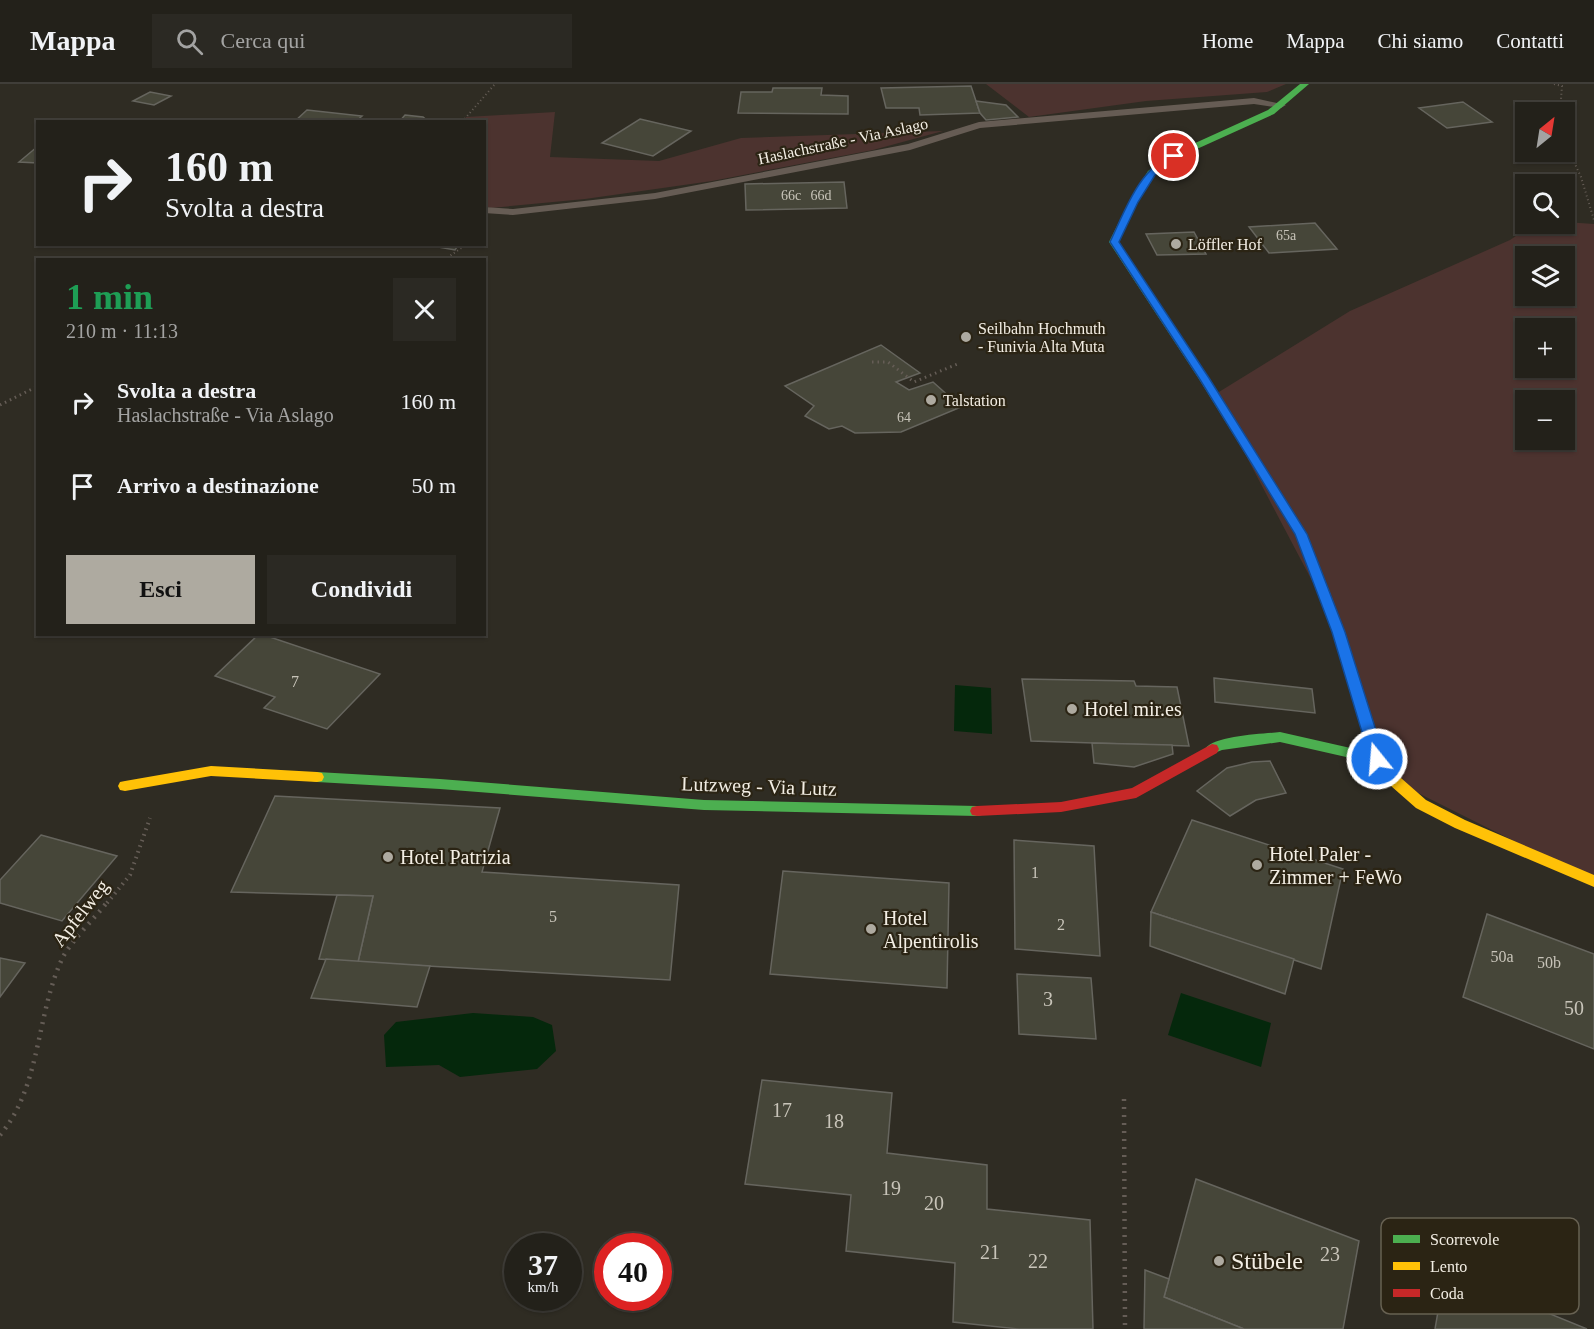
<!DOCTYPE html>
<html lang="it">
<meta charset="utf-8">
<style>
body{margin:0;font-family:"Times New Roman",serif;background:#2b2923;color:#f1f3f6;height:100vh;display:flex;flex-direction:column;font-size:22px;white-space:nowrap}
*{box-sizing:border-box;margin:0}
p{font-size:20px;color:#a3a3a2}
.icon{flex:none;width:33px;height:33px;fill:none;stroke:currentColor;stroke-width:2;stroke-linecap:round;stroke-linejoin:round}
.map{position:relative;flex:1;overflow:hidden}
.panel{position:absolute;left:36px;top:174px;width:450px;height:378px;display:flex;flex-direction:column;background:#23211a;border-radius:0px;box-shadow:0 2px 4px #0004,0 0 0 2px #403e39}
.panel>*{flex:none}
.guide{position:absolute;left:36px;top:36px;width:450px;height:126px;border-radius:0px;box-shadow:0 2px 4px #0004,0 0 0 2px #403e39;background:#23211a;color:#f1f3f6;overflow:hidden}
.needle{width:39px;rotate:30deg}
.controls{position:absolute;left:1515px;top:18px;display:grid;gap:12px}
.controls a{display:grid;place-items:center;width:60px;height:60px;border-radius:0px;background:#23211a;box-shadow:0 2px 4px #0004,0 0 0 2px #403e39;font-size:30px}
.speed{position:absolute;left:504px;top:1149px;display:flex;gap:12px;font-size:30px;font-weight:700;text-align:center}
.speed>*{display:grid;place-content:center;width:78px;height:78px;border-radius:50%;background:#23211a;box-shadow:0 2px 4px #0004,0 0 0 2px #403e39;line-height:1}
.speed small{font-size:15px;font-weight:400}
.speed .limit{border:9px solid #d22;background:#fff;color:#111}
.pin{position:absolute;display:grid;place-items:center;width:51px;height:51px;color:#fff;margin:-26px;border:3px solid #fff;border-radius:50%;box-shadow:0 2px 6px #0007}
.me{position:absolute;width:66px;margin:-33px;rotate:343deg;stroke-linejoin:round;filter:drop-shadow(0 0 4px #0008)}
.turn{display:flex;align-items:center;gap:21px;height:126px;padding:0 30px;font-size:27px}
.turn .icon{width:78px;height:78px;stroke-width:2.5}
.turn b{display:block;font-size:42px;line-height:51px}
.round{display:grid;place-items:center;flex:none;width:63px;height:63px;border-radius:0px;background:#2b2923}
.summary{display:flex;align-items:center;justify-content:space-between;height:102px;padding:0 30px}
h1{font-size:36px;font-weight:700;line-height:45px;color:#1e9e55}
.button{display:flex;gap:12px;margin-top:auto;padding:12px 30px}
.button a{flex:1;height:69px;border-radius:0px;background:#aeaaa0;color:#111;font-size:24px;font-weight:700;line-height:69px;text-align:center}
.button a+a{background:#2b2923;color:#f1f3f6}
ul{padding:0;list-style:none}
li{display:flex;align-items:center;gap:18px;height:84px;padding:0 30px}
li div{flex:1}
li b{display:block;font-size:22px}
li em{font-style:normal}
header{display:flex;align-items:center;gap:36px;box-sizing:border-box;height:84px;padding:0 30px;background:#23211a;border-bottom:2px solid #403e39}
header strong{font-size:28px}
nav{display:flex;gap:33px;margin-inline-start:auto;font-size:21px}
.search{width:420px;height:54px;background:#2b2923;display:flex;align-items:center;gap:15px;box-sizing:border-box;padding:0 21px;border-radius:0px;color:#a3a3a2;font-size:22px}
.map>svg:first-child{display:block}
.green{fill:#4c332f;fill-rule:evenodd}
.water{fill:#05280c}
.building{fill:#464639;stroke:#66655e;stroke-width:1.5}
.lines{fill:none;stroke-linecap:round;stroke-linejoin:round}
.path-far3{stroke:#655d56;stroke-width:2;stroke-dasharray:1 3;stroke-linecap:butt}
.path-far2{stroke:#655d56;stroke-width:3;stroke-dasharray:1.5 4;stroke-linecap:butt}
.path-far1{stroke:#655d56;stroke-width:4;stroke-dasharray:1.5 4.5;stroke-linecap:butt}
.path{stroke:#655d56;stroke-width:4.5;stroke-dasharray:2 6;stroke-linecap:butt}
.lane{fill:#665c54;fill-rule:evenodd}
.fast{fill:#4caf50;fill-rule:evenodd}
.slow{fill:#ffc107;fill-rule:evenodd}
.jam{fill:#c62828;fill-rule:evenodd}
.route{fill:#1a73e8;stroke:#114b97;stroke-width:1.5}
.poi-dot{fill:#aeaaa0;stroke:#2b2414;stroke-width:2}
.labels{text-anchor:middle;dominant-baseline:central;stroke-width:4.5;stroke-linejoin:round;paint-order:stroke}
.far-number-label{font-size:14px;fill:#c8c4b9}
.far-street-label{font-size:16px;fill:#f3eee4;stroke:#2b2414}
.far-poi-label{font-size:16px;fill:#f3eee4;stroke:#2b2414;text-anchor:start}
.number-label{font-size:16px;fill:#c8c4b9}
.poi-label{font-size:20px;fill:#f3eee4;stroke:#2b2414;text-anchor:start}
.street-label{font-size:20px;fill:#f3eee4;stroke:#2b2414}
.near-number-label{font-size:20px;fill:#c8c4b9}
.near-poi-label{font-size:24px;fill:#f3eee4;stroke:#2b2414;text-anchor:start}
.key{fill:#2b2414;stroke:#676152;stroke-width:1.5}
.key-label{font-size:16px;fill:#f3eee4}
</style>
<header>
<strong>Mappa</strong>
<div class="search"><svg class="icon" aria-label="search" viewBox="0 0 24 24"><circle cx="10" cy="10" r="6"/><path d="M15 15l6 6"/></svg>Cerca qui</div>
<nav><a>Home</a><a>Mappa</a><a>Chi siamo</a><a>Contatti</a></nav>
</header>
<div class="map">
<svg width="1594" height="1245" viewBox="0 0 1594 1245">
<rect width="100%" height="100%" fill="#2f2c23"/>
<!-- green -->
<g class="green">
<polygon points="986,0 1286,0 1267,8 1146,17 1029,33"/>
<polygon points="555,28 550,73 659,77 741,54 943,47 873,66 712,97 585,115 491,124 485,122 484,38 463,38 466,33"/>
<path d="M1565 138 1594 140V797L1396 698 1339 548 1214 311 1350 227 1510 156 1534 140ZM1526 172H1564V212H1526ZM1526 244H1564V284H1526ZM1526 316H1564V356H1526Z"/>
</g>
<!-- water -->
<g class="water">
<polygon points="955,601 991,604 992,650 954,647"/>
<polygon points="1181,909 1271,939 1261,983 1168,951"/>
<polygon points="473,929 533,933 552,941 556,967 537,985 460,993 439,981 386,983 384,951 396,938"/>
</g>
<!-- building -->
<g class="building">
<polygon points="971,2 980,29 920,31 919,24 886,24 881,4"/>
<polygon points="773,4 822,4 821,11 848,12 848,30 738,29 741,8 772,8"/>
<polygon points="150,8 171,12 154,21 133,17"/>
<polygon points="976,17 1006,21 1018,33 986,36 980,29"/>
<polygon points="1463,18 1492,38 1447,44 1419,24"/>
<polygon points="307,26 362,32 355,38 294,38"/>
<polygon points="405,31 423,33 429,38 399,38"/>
<polygon points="640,35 691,47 653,72 602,59"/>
<polygon points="38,62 38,79 19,78"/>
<polygon points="844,98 847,124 746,126 745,100"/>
<polygon points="1315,139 1337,165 1269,169 1249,143"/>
<polygon points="1194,148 1206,170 1157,171 1146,150"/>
<polygon points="421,160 459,160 455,166"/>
<polygon points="881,261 920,289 896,298 909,306 933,298 961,323 901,348 855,349 842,342 829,345 805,332 814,322 785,302"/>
<polygon points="259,550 261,550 380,590 327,645 264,624 275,613 215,592"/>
<polygon points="1214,594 1312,605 1315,629 1215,618"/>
<polygon points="1022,595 1134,597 1136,602 1177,603 1189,662 1031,657"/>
<polygon points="1092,659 1172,661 1173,670 1134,683 1094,679"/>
<polygon points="1270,677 1286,709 1256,716 1230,732 1197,707 1227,684 1252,678"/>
<polygon points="275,712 500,724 482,788 679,801 670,896 358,878 373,812 231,808"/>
<polygon points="1192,736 1343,785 1321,885 1151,828"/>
<polygon points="41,751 117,772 62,837 0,819 0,796"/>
<polygon points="1014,756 1094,762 1100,872 1015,865"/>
<polygon points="783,787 949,799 947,904 770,890"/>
<polygon points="337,811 373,812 358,878 319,875"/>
<polygon points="1151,828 1294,875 1285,910 1150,862"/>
<polygon points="1487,830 1594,870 1594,965 1463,913"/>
<polygon points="0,874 25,879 0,913"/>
<polygon points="326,875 430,882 417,923 311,914"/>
<polygon points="1017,890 1091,894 1096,955 1019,950"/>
<polygon points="762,996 892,1009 887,1069 987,1081 987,1125 1090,1136 1093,1245 1019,1245 953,1238 955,1179 846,1167 851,1111 745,1100"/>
<polygon points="1196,1095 1359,1157 1343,1245 1244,1245 1164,1213"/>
<polygon points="1145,1186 1169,1195 1164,1213 1244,1245 1144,1245"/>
<polygon points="1445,1187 1587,1245 1435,1245"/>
</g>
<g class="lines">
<!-- path-far3 -->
<g class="path-far3">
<polyline points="1554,0 1562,2 1560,28"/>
<polyline points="462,38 495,0"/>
<polyline points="1564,56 1581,93 1594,136"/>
<polyline points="444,176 467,160"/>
</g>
<!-- path-far2 -->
<g class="path-far2">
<polyline points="872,278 888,278 914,298 960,279"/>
<polyline points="0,321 38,302"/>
</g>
<!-- path-far1 -->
<polyline class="path-far1" points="107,819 130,791 150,734"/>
<!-- path -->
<g class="path">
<polyline points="1124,1015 1125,1245"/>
<path d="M0 1051C41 1003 36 931 62 875 70 858 96 833 108 817"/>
</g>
<!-- lane -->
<polygon class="lane" points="1254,14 1286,21 1281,24 1254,20 980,44 910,66 655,115 513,131 484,129 484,123 513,125 655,109 908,60 979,38"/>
<!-- fast -->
<g class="fast">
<polygon points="1300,0 1309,0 1274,30 1177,74 1154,91 1137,118 1119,158 1209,295 1307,450 1328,504 1322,508 1316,504 1295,450 1199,295 1109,158 1129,118 1148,87 1171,70 1268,26"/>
<path d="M1280 648 1377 670 1382 671 1384 675 1382 679 1377 680 1280 658 1222 666 1212 670 1205 665C1215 651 1263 650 1280 648Z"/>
<polygon points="317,688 440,695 704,716 977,722 982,723 984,727 982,731 977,732 704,726 440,705 317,698 312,697 310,693 312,689"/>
</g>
<!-- slow -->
<g class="slow">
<polygon points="1322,500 1328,504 1345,548 1383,673 1401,694 1426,716 1465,736 1594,791 1594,803 1455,744 1416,724 1391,702 1370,675 1333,548 1316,504"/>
<polygon points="211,682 317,688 322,689 324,693 322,697 317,698 211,692 125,707 120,706 118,702 120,698 125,697"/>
</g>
<!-- jam -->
<polygon class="jam" points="1212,660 1217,661 1219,665 1217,669 1136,714 1061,728 977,732 972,731 970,727 972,723 977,722 1061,718 1132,704"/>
</g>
<!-- route -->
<path class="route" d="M1174 70 1177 71V74L1155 91 1138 118 1119 158 1209 294 1307 450 1345 548 1385 675 1382 679H1372L1370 675 1332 548 1295 450 1199 294 1110 158C1125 127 1139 84 1174 70Z"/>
<!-- markers -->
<g class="poi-dot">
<circle cx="1176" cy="160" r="6"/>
<circle cx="966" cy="253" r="6"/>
<circle cx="931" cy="316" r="6"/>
<circle cx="1072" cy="625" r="6"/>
<circle cx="388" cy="773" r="6"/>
<circle cx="1257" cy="781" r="6"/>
<circle cx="871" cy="845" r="6"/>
<circle cx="1219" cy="1177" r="6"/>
</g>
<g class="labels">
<!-- far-number labels -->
<g class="far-number-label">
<text x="791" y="111">66c</text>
<text x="821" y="111">66d</text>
<text x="1286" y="151">65a</text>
<text x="904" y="333">64</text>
</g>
<!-- far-street labels -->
<g class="far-street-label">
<text transform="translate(843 57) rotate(-12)">Haslachstraße - Via Aslago</text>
</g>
<!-- far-poi labels -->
<g class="far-poi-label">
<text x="1188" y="160">Löffler Hof</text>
<text x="978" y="244">Seilbahn Hochmuth<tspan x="978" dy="18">- Funivia Alta Muta</tspan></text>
<text x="943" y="316">Talstation</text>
</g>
<!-- number labels -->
<g class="number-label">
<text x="295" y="597">7</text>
<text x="1035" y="788">1</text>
<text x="553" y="832">5</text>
<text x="1061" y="840">2</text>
<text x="1502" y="872">50a</text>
<text x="1549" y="878">50b</text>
</g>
<!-- poi labels -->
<g class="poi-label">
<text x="1084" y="625">Hotel mir.es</text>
<text x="1269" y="770">Hotel Paler -<tspan x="1269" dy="23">Zimmer + FeWo</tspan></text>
<text x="400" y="773">Hotel Patrizia</text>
<text x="883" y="834">Hotel<tspan x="883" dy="23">Alpentirolis</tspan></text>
</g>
<!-- street labels -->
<g class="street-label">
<text transform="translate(759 702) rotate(2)">Lutzweg - Via Lutz</text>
<text transform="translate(80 829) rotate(-52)">Apfelweg</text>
</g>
<!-- near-number labels -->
<g class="near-number-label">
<text x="1048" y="915">3</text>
<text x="1574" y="924">50</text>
<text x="782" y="1026">17</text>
<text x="834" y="1037">18</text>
<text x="891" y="1104">19</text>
<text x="934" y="1119">20</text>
<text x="990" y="1168">21</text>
<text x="1330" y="1170">23</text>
<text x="1038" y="1177">22</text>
</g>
<!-- near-poi labels -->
<g class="near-poi-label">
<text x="1231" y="1177">Stübele</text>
</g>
</g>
<!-- legend -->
<rect x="1381" y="1134" width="198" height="96" rx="9" class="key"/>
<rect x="1393" y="1151" width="27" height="8" fill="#4caf50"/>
<rect x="1393" y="1178" width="27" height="8" fill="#ffc107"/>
<rect x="1393" y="1205" width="27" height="8" fill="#c62828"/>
<g class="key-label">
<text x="1430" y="1161">Scorrevole</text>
<text x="1430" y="1188">Lento</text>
<text x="1430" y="1215">Coda</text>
</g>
</svg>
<div class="controls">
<a><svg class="needle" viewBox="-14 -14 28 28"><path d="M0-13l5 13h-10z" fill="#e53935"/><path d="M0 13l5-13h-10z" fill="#a3a3a2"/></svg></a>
<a><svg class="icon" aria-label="search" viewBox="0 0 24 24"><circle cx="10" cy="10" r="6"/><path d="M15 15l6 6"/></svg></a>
<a><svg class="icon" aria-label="layers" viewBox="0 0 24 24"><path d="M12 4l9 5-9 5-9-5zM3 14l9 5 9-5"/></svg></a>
<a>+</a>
<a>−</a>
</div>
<div class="speed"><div>37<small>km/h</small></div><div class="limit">40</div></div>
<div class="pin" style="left:1174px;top:72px;background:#d93025"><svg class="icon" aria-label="arrive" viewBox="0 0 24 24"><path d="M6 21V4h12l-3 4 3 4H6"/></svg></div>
<svg class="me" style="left:1377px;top:675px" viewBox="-20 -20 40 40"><circle r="17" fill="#1a73e8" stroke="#fff" stroke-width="3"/><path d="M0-11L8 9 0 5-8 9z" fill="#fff"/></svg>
<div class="guide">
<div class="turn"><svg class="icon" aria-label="right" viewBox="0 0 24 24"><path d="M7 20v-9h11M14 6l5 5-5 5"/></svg><div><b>160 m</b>Svolta a destra</div></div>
</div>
<section class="panel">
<div class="summary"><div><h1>1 min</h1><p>210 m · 11:13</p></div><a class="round"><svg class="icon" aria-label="close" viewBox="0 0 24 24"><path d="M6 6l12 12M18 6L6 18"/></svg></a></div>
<ul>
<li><svg class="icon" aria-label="right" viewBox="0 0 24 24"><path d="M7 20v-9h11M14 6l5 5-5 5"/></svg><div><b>Svolta a destra</b><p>Haslachstraße - Via Aslago</p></div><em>160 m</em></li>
<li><svg class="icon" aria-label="arrive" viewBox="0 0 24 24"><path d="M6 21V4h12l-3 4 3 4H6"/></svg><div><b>Arrivo a destinazione</b></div><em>50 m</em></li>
</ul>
<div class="button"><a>Esci</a><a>Condividi</a></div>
</section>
</div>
